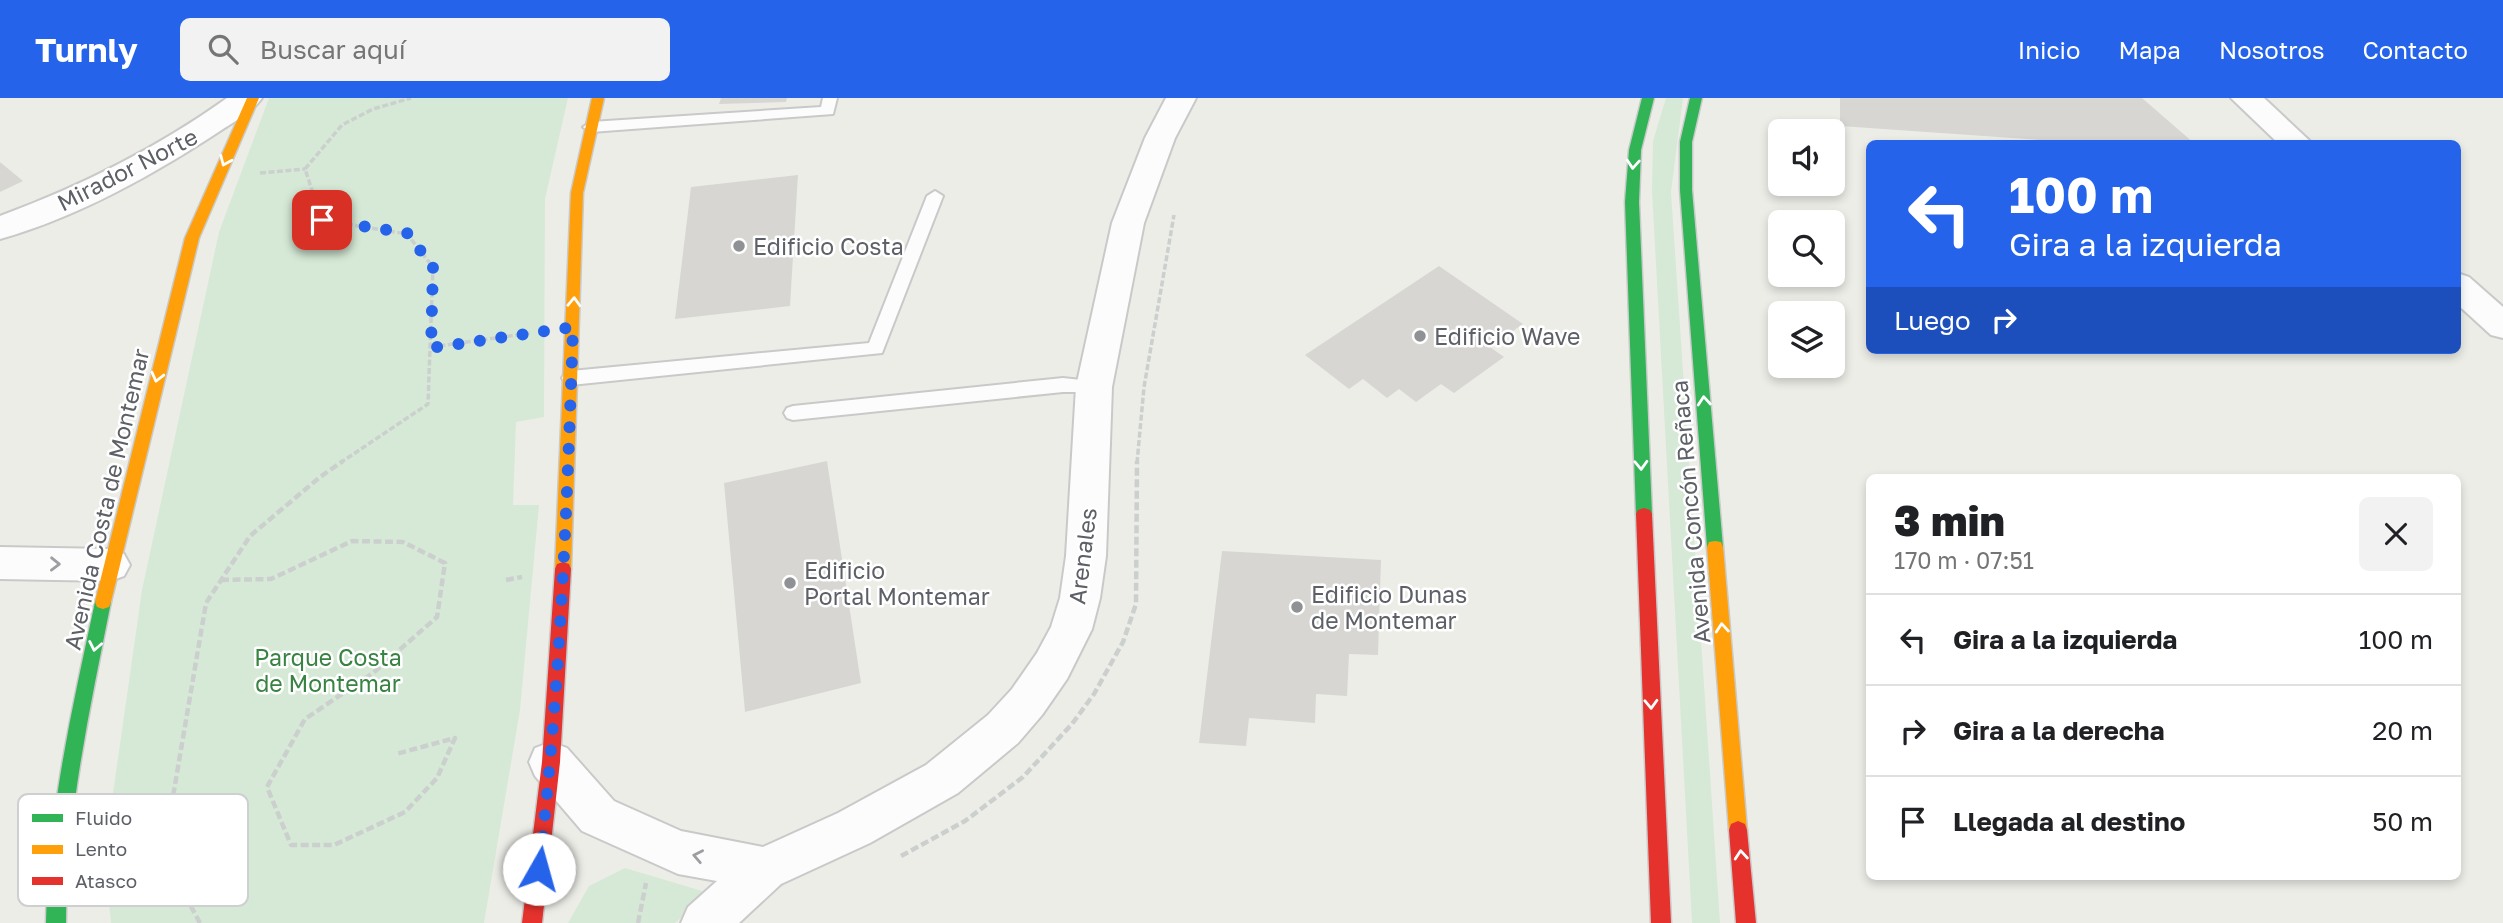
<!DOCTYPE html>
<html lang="es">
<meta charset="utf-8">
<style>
body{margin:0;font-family:"Golos Text",sans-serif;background:#f2f2f2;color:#202124;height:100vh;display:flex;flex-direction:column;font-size:26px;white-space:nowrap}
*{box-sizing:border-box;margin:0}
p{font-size:23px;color:#757577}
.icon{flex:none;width:38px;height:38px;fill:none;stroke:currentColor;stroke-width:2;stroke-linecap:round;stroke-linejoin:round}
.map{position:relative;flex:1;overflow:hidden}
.side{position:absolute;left:1866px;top:376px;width:595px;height:406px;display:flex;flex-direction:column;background:#fff;border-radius:10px;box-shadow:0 4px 10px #0003}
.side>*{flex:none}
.guide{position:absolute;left:1866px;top:42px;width:595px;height:214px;border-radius:10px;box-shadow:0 4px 10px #0003;background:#2563eb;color:#fff;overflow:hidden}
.fabs{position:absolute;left:1768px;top:21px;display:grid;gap:14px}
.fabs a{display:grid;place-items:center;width:77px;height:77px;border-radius:10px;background:#fff;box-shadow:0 4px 10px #0003;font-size:35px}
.pin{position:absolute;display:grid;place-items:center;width:60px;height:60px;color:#fff;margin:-30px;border-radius:14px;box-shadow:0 4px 10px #0006}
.me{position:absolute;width:77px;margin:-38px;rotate:7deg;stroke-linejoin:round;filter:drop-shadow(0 0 5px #0008)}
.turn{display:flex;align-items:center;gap:24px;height:147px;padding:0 28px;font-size:32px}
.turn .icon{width:91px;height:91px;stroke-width:2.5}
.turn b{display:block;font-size:49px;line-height:60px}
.then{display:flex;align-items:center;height:66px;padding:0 28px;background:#0003;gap:14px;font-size:26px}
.round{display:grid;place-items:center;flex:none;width:74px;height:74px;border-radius:10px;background:#f2f2f2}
.headline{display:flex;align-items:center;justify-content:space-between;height:119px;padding:0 28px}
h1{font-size:42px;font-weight:800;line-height:52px}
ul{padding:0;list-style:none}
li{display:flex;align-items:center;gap:21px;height:91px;padding:0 28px;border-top:2px solid #e0e0e0}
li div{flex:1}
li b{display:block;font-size:26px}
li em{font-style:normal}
header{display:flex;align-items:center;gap:42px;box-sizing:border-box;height:98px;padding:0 35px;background:#2563eb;color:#fff}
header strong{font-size:33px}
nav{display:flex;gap:38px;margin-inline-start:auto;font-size:24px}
.search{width:490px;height:63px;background:#f2f2f2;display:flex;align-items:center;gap:18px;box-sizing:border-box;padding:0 24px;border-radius:10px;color:#757577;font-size:26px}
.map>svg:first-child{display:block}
.green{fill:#d6e9d6}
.building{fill:#d7d6d3}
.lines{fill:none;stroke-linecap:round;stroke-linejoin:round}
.lane-casing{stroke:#c9c9c9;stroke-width:4}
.street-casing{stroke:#c9c9c9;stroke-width:4}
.fast-casing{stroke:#cacaca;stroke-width:3}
.slow-casing{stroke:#cacaca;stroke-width:3}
.jam-casing{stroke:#cacaca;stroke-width:3}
.path-far1{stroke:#cbcfcd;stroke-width:3.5;stroke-dasharray:6 2.5;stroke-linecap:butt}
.path{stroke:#cbcfcd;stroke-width:4.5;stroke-dasharray:8 3.5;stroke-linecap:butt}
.lane{fill:#fcfcfc;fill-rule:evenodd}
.street{fill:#fcfcfc;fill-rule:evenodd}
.fast{fill:#30b455;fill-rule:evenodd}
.slow{fill:#ff9f0a;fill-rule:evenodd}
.jam{fill:#e5322d;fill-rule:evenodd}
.oneway{stroke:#fff}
.oneway2{stroke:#9d9ea2}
.route{stroke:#2563eb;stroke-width:12;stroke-dasharray:0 21.6}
.poi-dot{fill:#8f9194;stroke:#fff;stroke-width:2.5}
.labels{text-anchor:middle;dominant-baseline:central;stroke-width:5;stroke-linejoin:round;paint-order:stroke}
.street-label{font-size:23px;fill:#5d6066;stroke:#fff}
.poi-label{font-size:23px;fill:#5d6066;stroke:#fff;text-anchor:start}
.park-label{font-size:23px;fill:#388242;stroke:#fff}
.key{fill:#fff;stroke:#cecfd1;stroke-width:2}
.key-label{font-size:19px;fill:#5d6066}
</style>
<header>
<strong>Turnly</strong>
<div class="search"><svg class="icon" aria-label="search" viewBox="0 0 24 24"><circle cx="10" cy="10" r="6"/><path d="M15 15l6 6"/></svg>Buscar aquí</div>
<nav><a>Inicio</a><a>Mapa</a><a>Nosotros</a><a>Contacto</a></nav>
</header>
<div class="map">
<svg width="2503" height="825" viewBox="0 0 2503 825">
<rect width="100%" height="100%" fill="#edede8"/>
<!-- green -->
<g class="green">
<polygon points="269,0 568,0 545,101 544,319 516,324 513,407 539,407 520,612 484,825 111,825 104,758 142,492 219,134"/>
<polygon points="1666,0 1683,0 1671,94 1720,825 1692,825 1652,93 1653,43"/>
<polygon points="625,770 709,795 675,825 568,825 589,788"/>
</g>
<!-- building -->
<g class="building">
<polygon points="721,0 787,0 786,4 719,6"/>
<polygon points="1840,0 2142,0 2195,46 2097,46 1840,28"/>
<polygon points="0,64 23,83 0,94"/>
<polygon points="798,77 790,208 675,221 691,89"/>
<polygon points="1439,168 1523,226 1490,249 1504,259 1454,295 1441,286 1416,304 1399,291 1387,300 1363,281 1349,291 1305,257"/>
<polygon points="827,363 861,585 745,614 724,385"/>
<polygon points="1222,453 1381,462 1378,557 1349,556 1347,598 1316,596 1315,625 1249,620 1246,648 1199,645"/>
</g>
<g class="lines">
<!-- lane casing -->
<g class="lane-casing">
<g id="lane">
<polygon points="823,0 837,0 833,16 591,34 583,29 591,24 821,9"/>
<polygon points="935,93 943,98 882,255 571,287 565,285 562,280 565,275 571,273 869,245 927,98"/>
<polygon points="1063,280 1100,284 1103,289 1100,294 1063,294 793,322 787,320 784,315 787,310 793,308"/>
</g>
</g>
<!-- street casing -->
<g class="street-casing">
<g id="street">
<path d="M227 0H262C252 14 234 24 220 33 153 77 78 119 0 141V118C81 88 157 50 227 0Z"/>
<polygon points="1166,0 1196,0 1175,40 1144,125 1112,289 1106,458 1100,500 1092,531 1067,581 1042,617 1018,645 958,695 870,745 781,786 739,825 681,825 688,809 717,783 678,776 582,733 535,678 529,664 535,650 551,644 567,650 614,703 681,733 763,749 838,715 926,667 988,617 1012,591 1037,555 1051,529 1060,500 1066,458 1076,289 1112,125 1145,40"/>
<polygon points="2231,0 2264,0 2313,46 2279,46"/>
<polygon points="2457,175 2469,179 2503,209 2503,240 2491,237 2457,206"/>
<polygon points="0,449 110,451 124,456 130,467 124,478 110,483 0,481"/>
</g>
</g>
<!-- fast casing -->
<g class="fast-casing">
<g id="fast">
<polygon points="1642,0 1654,0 1641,52 1639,104 1652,416 1650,420 1638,420 1636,416 1625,104 1629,52"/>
<polygon points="1690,0 1702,0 1692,44 1692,92 1723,449 1721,454 1709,454 1707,449 1680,92 1680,44"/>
<path d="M103 497 109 499 111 504C90 611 66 716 66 825H46C48 715 72 611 95 504L97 499Z"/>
</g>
</g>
<!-- slow casing -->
<g class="slow-casing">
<g id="slow">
<polygon points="247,0 259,0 199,140 111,504 109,509 103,511 97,509 95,504 185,140"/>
<polygon points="592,0 604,0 583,95 571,471 569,476 557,476 555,471 571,95"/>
<polygon points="1715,443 1721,444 1723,449 1747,732 1745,738 1738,741 1731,738 1729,732 1707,449 1709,444"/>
</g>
</g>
<!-- jam casing -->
<g class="jam-casing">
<g id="jam">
<polygon points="1644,410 1650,412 1652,416 1671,825 1651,825 1636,416 1638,412"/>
<polygon points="563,464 569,466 571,471 560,664 542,825 522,825 542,664 555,471 557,466"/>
<polygon points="1738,723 1745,726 1747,732 1756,825 1736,825 1729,732 1731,726"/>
</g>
</g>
<!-- path-far1 -->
<g class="path-far1">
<polyline points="260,75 305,71"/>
<polyline points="431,249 531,235"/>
<polyline points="340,365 428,306 433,169 407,136 322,122 305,71 342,27 373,11 411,0"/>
<polyline points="1137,365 1144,289 1174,117"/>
</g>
<!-- path -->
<g class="path">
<polyline points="221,482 271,481 352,443 403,444 445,465 437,519 373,575 305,621 267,689 291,747 334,747 405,714 437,680 455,640 396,656"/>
<polyline points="506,482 522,479"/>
<polyline points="901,758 965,723 1023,679 1072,626 1094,596 1123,544 1136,506 1137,363"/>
<polyline points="200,825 163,757 206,505 250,438 320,379 343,363"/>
<polyline points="638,825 646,785"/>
</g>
<!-- lane -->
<use href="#lane" class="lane"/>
<!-- street -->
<use href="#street" class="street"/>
<!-- fast -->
<use href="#fast" class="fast"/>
<!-- slow -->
<use href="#slow" class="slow"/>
<!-- jam -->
<use href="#jam" class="jam"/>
</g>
<!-- one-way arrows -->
<defs><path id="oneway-chevron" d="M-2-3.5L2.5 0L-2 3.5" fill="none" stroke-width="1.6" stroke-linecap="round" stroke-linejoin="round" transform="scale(1.75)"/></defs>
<g class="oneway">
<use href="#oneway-chevron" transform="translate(225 63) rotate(114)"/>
<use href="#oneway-chevron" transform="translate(1633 66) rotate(94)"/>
<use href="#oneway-chevron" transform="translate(574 204) rotate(-88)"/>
<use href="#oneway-chevron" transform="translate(157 279) rotate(104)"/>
<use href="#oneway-chevron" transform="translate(1704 303) rotate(-95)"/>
<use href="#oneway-chevron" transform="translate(1641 367) rotate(88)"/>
<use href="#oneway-chevron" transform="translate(1722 530) rotate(-95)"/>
<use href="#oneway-chevron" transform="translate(95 548) rotate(101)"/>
<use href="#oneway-chevron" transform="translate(1651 606) rotate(88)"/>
<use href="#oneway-chevron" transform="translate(1741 757) rotate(-95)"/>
</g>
<g class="oneway2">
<use href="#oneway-chevron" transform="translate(55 466) rotate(1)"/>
<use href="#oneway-chevron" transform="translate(698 758) rotate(-169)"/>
</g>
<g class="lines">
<!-- route -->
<path class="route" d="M322 122 407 135 433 169 431 250 573 229C567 410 560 591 539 771"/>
</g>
<!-- markers -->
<g class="poi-dot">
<circle cx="739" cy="148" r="7"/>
<circle cx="1420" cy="238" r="7"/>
<circle cx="790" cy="485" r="7"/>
<circle cx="1297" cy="509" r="7"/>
</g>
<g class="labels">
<!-- street labels -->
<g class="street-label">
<text transform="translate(127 71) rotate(-27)">Mirador Norte</text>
<text transform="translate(106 401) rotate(-77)">Avenida Costa de Montemar</text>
<text transform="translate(1690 414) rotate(-95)">Avenida Concón Reñaca</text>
<text transform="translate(1082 458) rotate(-83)">Arenales</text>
</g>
<!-- poi labels -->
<g class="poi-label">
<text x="753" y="148">Edificio Costa</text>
<text x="1434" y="238">Edificio Wave</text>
<text x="804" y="472">Edificio<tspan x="804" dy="26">Portal Montemar</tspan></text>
<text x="1311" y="496">Edificio Dunas<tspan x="1311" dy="26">de Montemar</tspan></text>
</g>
<!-- park labels -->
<g class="park-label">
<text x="328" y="559">Parque Costa<tspan x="328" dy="26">de Montemar</tspan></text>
</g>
</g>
<!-- legend -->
<rect x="18" y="696" width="230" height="112" rx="10" class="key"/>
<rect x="32" y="716" width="31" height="8" fill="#30b455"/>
<rect x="32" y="747" width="31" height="9" fill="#ff9f0a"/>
<rect x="32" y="779" width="31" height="8" fill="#e5322d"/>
<g class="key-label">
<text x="75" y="727">Fluido</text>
<text x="75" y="758">Lento</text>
<text x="75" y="790">Atasco</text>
</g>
</svg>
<div class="fabs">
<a><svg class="icon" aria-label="sound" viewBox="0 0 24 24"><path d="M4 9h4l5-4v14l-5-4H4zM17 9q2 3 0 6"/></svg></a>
<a><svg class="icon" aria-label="search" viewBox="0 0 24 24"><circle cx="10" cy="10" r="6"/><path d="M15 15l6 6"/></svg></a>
<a><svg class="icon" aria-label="layers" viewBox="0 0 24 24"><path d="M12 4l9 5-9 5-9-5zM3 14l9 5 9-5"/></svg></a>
</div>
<div class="pin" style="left:322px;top:122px;background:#d93025"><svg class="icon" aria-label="arrive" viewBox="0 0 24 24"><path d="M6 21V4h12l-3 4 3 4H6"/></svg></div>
<svg class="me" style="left:539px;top:771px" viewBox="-20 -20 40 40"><circle r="19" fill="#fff"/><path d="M0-13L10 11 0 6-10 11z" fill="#2563eb"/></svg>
<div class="guide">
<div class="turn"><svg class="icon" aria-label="left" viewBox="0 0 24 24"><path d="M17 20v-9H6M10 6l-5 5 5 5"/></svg><div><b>100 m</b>Gira a la izquierda</div></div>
<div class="then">Luego<svg class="icon" aria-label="right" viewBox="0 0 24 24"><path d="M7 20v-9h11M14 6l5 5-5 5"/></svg></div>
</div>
<section class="side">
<div class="headline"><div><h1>3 min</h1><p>170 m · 07:51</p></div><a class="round"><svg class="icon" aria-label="close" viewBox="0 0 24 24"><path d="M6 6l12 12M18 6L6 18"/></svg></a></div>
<ul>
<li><svg class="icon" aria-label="left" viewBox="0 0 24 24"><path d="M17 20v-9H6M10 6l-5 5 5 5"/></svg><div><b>Gira a la izquierda</b></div><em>100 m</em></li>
<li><svg class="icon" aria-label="right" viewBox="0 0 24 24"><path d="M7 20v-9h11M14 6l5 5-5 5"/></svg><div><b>Gira a la derecha</b></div><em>20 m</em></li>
<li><svg class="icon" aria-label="arrive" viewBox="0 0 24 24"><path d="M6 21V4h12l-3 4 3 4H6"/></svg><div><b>Llegada al destino</b></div><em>50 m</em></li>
</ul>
</section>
</div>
